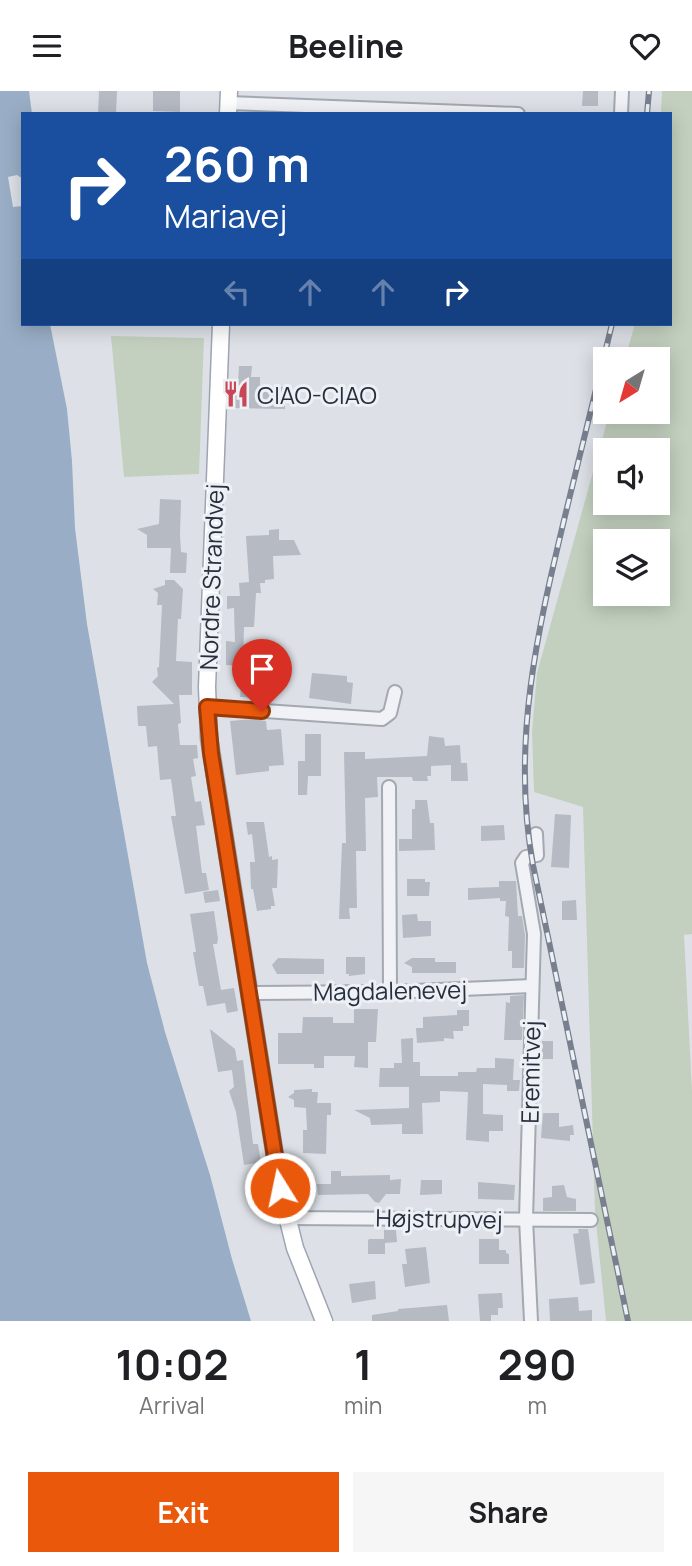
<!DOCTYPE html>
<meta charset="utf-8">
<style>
body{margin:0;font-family:Manrope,sans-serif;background:#f6f6f6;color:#202124;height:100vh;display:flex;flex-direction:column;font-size:26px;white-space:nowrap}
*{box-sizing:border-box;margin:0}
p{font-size:23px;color:#757577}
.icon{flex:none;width:38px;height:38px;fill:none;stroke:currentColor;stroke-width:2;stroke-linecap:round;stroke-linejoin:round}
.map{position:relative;height:1230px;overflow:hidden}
.details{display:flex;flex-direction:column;background:#fff;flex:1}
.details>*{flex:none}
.top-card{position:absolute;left:21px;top:21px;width:651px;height:214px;border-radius:0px;box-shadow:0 4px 18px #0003;background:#1a4fa0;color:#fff;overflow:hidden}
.needle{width:46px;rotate:217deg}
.controls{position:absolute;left:593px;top:256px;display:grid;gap:14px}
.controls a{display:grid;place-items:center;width:77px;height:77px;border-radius:0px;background:#fff;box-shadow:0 4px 18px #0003;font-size:35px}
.pin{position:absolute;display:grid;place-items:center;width:60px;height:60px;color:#fff;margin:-72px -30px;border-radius:50% 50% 50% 0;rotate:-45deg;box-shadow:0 0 7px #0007}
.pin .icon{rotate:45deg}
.me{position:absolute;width:77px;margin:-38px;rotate:350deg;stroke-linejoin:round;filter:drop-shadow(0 0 5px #0008)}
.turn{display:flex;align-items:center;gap:24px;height:147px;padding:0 28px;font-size:32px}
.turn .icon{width:91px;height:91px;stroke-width:2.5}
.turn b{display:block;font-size:49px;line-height:60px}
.lanes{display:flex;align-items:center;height:66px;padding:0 28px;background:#0003;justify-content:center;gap:35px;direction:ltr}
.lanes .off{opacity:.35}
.eta{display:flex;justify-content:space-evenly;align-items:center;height:119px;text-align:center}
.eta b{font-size:42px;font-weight:700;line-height:49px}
.primary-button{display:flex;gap:14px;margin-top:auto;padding:14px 28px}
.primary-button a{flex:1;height:80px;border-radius:0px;background:#ea580c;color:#fff;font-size:28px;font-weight:700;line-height:80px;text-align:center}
.primary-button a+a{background:#f6f6f6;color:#202124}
header{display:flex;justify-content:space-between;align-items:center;height:91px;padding:0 28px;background:#fff;font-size:32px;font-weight:700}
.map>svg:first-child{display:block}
.green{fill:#c3d0bf;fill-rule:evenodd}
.water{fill:#99aec6}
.building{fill:#b5bac3}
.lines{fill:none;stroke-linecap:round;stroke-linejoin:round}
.minor-casing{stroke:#a3a8b1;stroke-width:16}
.major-casing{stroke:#9da5b2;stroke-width:19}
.minor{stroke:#f0f2f5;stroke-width:12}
.major{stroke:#fff;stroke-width:16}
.rail-casing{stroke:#78808f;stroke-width:6}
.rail{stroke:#edf0f4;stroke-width:3.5;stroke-dasharray:10;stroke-linecap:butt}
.route-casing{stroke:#983908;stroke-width:18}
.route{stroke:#ea580c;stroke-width:12}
.labels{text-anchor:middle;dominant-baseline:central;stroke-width:6;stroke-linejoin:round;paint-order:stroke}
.poi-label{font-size:24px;fill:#272f3d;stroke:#edf0f4;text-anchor:start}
.street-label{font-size:24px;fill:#272f3d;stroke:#edf0f4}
</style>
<header><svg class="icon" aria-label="menu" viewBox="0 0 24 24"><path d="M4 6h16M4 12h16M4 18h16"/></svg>Beeline<svg class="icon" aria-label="heart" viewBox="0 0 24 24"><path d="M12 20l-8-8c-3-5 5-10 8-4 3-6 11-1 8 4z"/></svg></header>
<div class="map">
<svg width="692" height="1230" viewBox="0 0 692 1230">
<rect width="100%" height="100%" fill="#dde1e7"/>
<!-- green -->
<g class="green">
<path d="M662 0H692V843L684 844 692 1000V1230H606L595 1121 583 716 534 701 532 641 537 582 610 320H658V268H625L635 233H670V23H661ZM606 359H658V411H606ZM606 450H658V502H606Z"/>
<polygon points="111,245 204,247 199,383 124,386"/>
</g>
<!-- water -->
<polygon class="water" points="0,0 29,0 32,23 23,23 23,88 17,84 8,86 13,116 23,115 23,233 50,233 67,318 72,370 75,437 87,533 147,872 165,941 210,1084 232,1168 251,1230 0,1230"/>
<!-- building -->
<g class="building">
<polygon points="99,0 117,0 116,23 98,23"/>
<polygon points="153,0 180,0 180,21 153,20"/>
<polygon points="583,0 598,0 598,15 582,15"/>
<polygon points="239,275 252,275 251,286 260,286 260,294 285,296 285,318 232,317 233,293 238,293"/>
<polygon points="160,408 181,409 180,444 181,461 187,462 186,482 170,482 171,457 147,457 147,444 137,438 159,433"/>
<polygon points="279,438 279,449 294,449 301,464 273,465 274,488 265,489 265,492 260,492 261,502 256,502 254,536 244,536 243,575 226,574 226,550 235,551 234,517 227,518 227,505 240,505 239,492 249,491 246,445 269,444 269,439"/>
<polygon points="165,489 174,489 183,498 181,528 178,528 176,570 192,571 192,604 179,604 181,632 178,633 180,654 197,654 198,667 193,668 196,685 191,686 195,711 201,710 205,734 196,735 202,782 206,782 209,799 185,803 171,725 176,725 171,688 160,689 157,655 148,656 146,635 138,635 137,615 174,613 152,591 158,585 157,577 159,576 162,514 157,514 158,502 153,498 165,494"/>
<polygon points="263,552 273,552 272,560 278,560 277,571 272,571 269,608 240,606 242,587 262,590"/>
<polygon points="312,582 347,585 347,591 353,592 351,613 309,607"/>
<polygon points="254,628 266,630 267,639 281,638 284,674 269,675 269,680 236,684 230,630"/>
<polygon points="305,643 321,643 321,685 308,685 307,704 298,704 298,670 305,670"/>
<polygon points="429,645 444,647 445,655 460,654 461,672 467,672 468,690 451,690 451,674 431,675 431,685 427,685 428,690 413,690 412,686 377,686 378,706 365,707 366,760 356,760 357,817 349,817 350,828 339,828 342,752 346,752 344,661 365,661 365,668 427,665"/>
<polygon points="415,709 427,709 430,732 434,732 435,759 399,760 399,748 412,748 412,718 415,718"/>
<polygon points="555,723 571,724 569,777 551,776"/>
<polygon points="246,731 264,731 269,766 272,765 272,769 278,768 277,797 272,797 275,815 271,815 271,818 257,820 253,798 251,798 250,771 255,771 252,743 248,744"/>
<polygon points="504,734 505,749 481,750 481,735"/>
<polygon points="407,788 425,788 425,791 430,791 429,805 407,805"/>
<polygon points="499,790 516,790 518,825 522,825 525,844 524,877 512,877 512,860 508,860 509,826 505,825 506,810 500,810 500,807 468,809 468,797 499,796"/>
<polygon points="218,799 220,810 205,812 203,801"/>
<polygon points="576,809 577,829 562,829 562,810"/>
<polygon points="214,820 218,848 217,853 213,853 221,899 234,897 238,920 227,922 225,912 207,915 203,895 199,895 193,861 196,861 190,823"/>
<polygon points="417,823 418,830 431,830 431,845 403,847 402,824"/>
<polygon points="346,866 365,866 365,883 349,885 349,883 346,883"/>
<polygon points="278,867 324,868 324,883 277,883 272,874"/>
<polygon points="412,867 435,867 435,871 456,871 456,882 412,882 412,876 404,872"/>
<polygon points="524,904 522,949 504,949 506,911 510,912 510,905"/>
<polygon points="354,918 378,918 376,951 368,951 368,977 354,976 355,965 324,965 324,977 314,977 314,973 278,973 278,942 302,942 303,926 333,926 333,932 354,932"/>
<polygon points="457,919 469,919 469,935 463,935 463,940 453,940 454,948 444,947 444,950 417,952 416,937 423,937 423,926 457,924"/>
<polygon points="210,938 235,958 237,970 243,969 253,1053 258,1053 261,1071 244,1074 236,1021 229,1000 234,996 232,979 218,981"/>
<polygon points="413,947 413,971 420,971 420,985 458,985 458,981 476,981 477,977 495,977 495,967 514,968 513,989 520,989 519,1000 507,1000 507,994 483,993 483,1023 503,1024 503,1040 489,1040 489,1051 466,1049 468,1001 440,1000 440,1011 422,1012 423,1043 402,1043 402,1033 371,1034 370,1027 354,1019 409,1017 409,996 379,996 380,977 394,977 394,972 402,972 401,948"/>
<rect x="542" y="950" width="11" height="18"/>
<polygon points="312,998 312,1001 318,1001 317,1012 331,1012 331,1024 327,1024 326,1063 303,1062 303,1039 307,1039 306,1017 294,1016 294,1009 288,1006 294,1002 294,999"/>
<polygon points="543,1022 559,1022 559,1036 573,1034 574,1044 570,1044 570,1050 541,1047"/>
<polygon points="331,1080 341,1080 341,1085 390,1084 390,1089 401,1088 400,1103 386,1103 379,1112 375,1111 368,1103 318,1104 317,1093 331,1093"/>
<polygon points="421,1089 442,1089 442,1103 420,1104"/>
<polygon points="478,1091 515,1094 514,1109 478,1108"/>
<polygon points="564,1094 567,1106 576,1108 576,1120 543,1120 543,1107 552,1106 552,1095"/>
<polygon points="578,1138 588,1138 595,1192 580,1194 573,1143 579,1142"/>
<polygon points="384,1139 396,1139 397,1151 385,1152 385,1163 368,1163 368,1150 369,1148 384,1148"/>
<polygon points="479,1148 499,1148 499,1159 506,1159 506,1162 509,1163 509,1173 479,1173"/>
<polygon points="426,1156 430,1192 405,1196 402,1173 407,1173 405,1158"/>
<polygon points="375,1190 376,1208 352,1212 349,1193"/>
<polygon points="502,1202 503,1217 498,1217 498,1224 491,1224 491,1230 480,1230 478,1203"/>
<polygon points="578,1206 579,1220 592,1219 592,1230 550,1230 549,1208"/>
<polygon points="447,1214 449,1230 372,1230 372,1224 398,1220 398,1218"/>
</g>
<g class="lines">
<!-- minor casing -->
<g class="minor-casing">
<g id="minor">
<polyline points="228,12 518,23"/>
<polyline points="621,23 622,0"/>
<polyline points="207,616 382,628 390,622 395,601"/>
<polyline points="389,696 390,901"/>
<polyline points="248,902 390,901 532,895"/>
<polyline points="286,1127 591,1129"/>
<polyline points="531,1230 526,1128 534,843 522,772 526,766 537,764 536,743"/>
</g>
</g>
<!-- major casing -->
<g class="major-casing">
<g id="major">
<polyline points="228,23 229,0"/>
<polyline points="221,233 207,596 209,647 280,1097 295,1157 324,1230"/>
</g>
</g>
<!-- minor -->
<use href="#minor" class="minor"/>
<!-- major -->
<use href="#major" class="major"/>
<!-- rail casing -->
<g class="rail-casing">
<g id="rail">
<polyline points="647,23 649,0"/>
<path d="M612 233C596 297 581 361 565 425 537 542 511 653 533 774L628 1230"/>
</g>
</g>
<!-- rail -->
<use href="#rail" class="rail"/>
</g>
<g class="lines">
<!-- route casing -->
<g class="route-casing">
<polyline id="route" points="262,620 207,616 211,662 280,1097"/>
</g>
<!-- route -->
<use href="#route" class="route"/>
</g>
<!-- icons -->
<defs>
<g id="restaurant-bare" transform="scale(2.1)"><path d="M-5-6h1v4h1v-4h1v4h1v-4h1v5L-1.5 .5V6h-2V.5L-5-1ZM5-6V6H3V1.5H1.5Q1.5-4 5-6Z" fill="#c84656" stroke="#edf0f4" stroke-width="2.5" paint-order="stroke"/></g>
</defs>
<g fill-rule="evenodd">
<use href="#restaurant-bare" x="236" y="303"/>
</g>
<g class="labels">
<!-- poi labels -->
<g class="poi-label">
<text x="257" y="303">CIAO-CIAO</text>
</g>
<!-- street labels -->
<g class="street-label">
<text transform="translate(211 486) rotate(-88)">Nordre Strandvej</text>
<text transform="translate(390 899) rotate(-1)">Magdalenevej</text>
<text transform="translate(530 981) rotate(-89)">Eremitvej</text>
<text transform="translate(439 1127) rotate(1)">Højstrupvej</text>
</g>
</g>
</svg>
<div class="controls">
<a><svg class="needle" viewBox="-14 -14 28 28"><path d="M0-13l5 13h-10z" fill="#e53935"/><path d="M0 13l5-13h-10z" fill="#757577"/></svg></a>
<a><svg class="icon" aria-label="sound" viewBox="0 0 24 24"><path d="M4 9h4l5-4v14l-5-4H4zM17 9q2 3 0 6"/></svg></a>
<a><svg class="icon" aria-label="layers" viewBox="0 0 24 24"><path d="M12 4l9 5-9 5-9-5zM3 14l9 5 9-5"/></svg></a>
</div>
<div class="pin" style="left:262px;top:620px;background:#d93025"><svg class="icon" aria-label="arrive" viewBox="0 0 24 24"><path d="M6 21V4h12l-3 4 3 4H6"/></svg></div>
<svg class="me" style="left:280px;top:1097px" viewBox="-20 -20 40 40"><circle r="17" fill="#ea580c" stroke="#fff" stroke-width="3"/><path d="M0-11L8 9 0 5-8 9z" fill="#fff"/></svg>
<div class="top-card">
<div class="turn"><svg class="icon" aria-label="right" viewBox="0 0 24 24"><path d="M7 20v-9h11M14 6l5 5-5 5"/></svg><div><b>260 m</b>Mariavej</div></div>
<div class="lanes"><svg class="icon off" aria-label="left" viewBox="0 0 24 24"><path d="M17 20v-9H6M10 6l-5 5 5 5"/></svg><svg class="icon off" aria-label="ahead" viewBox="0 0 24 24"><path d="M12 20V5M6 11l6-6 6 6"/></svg><svg class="icon off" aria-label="ahead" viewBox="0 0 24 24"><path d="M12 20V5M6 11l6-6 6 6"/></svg><svg class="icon" aria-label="right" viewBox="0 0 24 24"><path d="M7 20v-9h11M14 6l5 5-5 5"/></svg></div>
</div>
</div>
<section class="details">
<div class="eta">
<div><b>10:02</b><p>Arrival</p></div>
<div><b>1</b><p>min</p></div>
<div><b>290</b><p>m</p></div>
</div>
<div class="primary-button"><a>Exit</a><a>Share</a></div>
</section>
